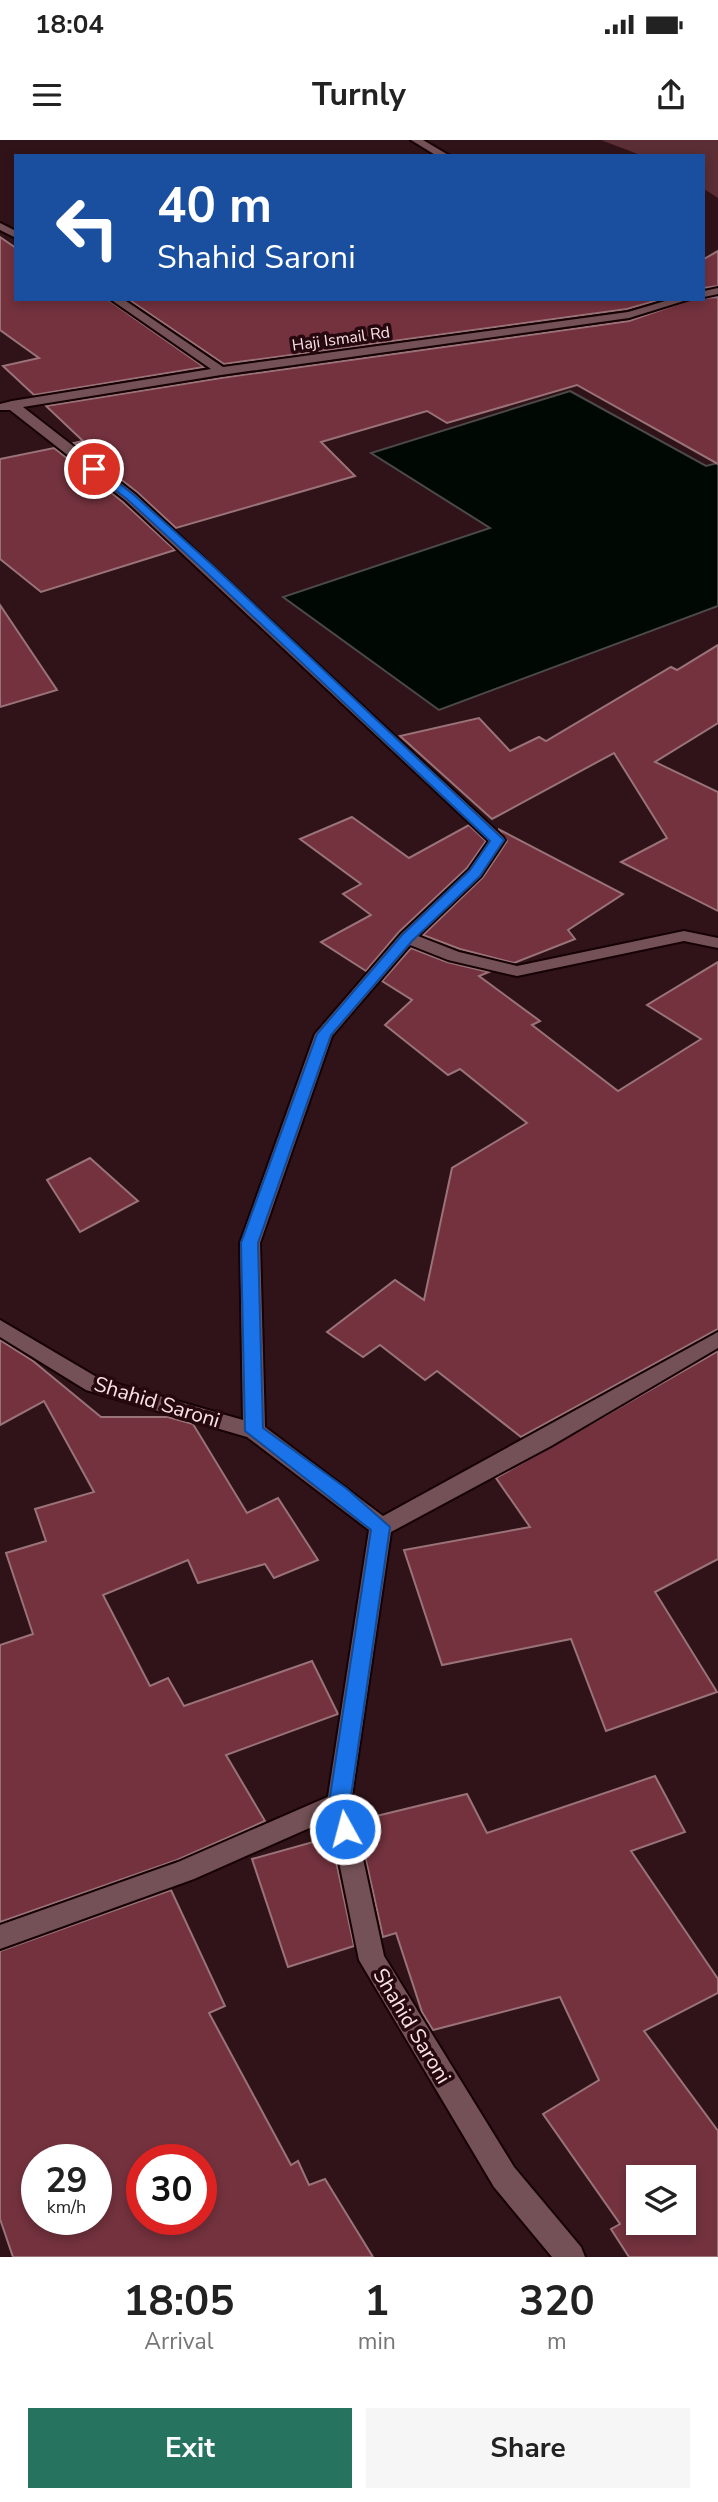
<!DOCTYPE html>
<style>
body{margin:0;font-family:"Nunito Sans",sans-serif;background:#f6f6f6;color:#222;height:100vh;display:flex;flex-direction:column;font-size:26px;white-space:nowrap}
*{box-sizing:border-box;margin:0}
p{font-size:23px;color:#767676}
.icon{flex:none;width:38px;height:38px;fill:none;stroke:currentColor;stroke-width:2;stroke-linecap:round;stroke-linejoin:round}
.map{position:relative;height:2117px;overflow:hidden}
.drawer{display:flex;flex-direction:column;background:#fff;flex:1}
.drawer>*{flex:none}
.top-card{position:absolute;left:14px;top:14px;width:691px;height:147px;border-radius:0px;box-shadow:0 4px 10px #0003;background:#1a4fa0;color:#fff;overflow:hidden}
.controls{position:absolute;left:626px;top:2025px;display:grid;gap:14px}
.controls a{display:grid;place-items:center;width:70px;height:70px;border-radius:0px;background:#fff;box-shadow:0 4px 10px #0003;font-size:35px}
.speed{position:absolute;left:21px;top:2004px;display:flex;gap:14px;font-size:35px;font-weight:700;text-align:center}
.speed>*{display:grid;place-content:center;width:91px;height:91px;border-radius:50%;background:#fff;box-shadow:0 4px 10px #0003;line-height:1}
.speed small{font-size:18px;font-weight:400}
.speed .limit{border:10px solid #d22;background:#fff;color:#111}
.pin{position:absolute;display:grid;place-items:center;width:60px;height:60px;color:#fff;margin:-30px;border:4px solid #fff;border-radius:50%;box-shadow:0 2px 7px #0007}
.me{position:absolute;width:77px;margin:-38px;rotate:353deg;stroke-linejoin:round;filter:drop-shadow(0 0 5px #0008)}
.turn{display:flex;align-items:center;gap:24px;height:147px;padding:0 28px;font-size:32px}
.turn .icon{width:91px;height:91px;stroke-width:2.5}
.turn b{display:block;font-size:49px;line-height:60px}
.eta{display:flex;justify-content:space-evenly;align-items:center;height:119px;text-align:center}
.eta b{font-size:42px;font-weight:700;line-height:49px}
.cta{display:flex;gap:14px;margin-top:auto;padding:14px 28px}
.cta a{flex:1;height:80px;border-radius:0px;background:#267360;color:#fff;font-size:28px;font-weight:700;line-height:80px;text-align:center}
.cta a+a{background:#f6f6f6;color:#222}
.status{display:flex;justify-content:space-between;align-items:center;height:49px;padding:0 35px;background:#fff;direction:ltr}
.status svg{height:19px;fill:currentColor}
header{display:flex;justify-content:space-between;align-items:center;height:91px;padding:0 28px;background:#fff;font-size:32px;font-weight:700}
.map>svg:first-child{display:block}
.green{fill:#5b2d34}
.water{fill:#000804;stroke:#4b4a48;stroke-width:2}
.building{fill:#73323e;stroke:#997378;stroke-width:2;fill-rule:evenodd}
.lines{fill:none;stroke-linecap:round;stroke-linejoin:round}
.service-casing{stroke:#160104;stroke-width:4}
.minor-casing{stroke:#160104;stroke-width:4}
.service{fill:#745156;fill-rule:evenodd}
.minor{fill:#745156;fill-rule:evenodd}
.route{fill:#1a73e8;stroke:#114b97;stroke-width:2}
.labels{text-anchor:middle;dominant-baseline:central;stroke-width:7;stroke-linejoin:round;paint-order:stroke}
.far-street-label{font-size:16px;fill:#f9e3e5;stroke:#26090f}
.near-street-label{font-size:21px;fill:#f9e3e5;stroke:#26090f}
</style>
<div class="status"><b>18:04</b><svg viewBox="0 0 49 12"><path d="M0 12V9h3v3zM5 12V6h3v6zM10 12V3h3v9zM15 12V0h3v12zM26 1h20v11H26zM47 4h2v5h-2z"/></svg></div>
<header><svg class="icon" aria-label="menu" viewBox="0 0 24 24"><path d="M4 6h16M4 12h16M4 18h16"/></svg>Turnly<svg class="icon" aria-label="share" viewBox="0 0 24 24"><path d="M12 15V3M7 8l5-5 5 5M5 13v7h14v-7"/></svg></header>
<div class="map">
<svg width="718" height="2117" viewBox="0 0 718 2117">
<rect width="100%" height="100%" fill="#301318"/>
<!-- green -->
<polygon class="green" points="601,0 718,0 718,58 704,49 704,16 643,16"/>
<!-- water -->
<polygon class="water" points="570,251 706,326 718,323 718,466 439,570 283,457 490,388 371,313"/>
<!-- building -->
<g class="building">
<polygon points="0,97 16,108 16,159 107,159 204,227 34,255 3,226 39,218 0,190"/>
<polygon points="718,111 718,146 704,148 704,119"/>
<polygon points="718,157 718,324 577,245 447,283 427,271 321,302 355,336 176,388 137,352 74,303 83,301 46,266 221,238 629,181 692,159"/>
<polygon points="128,159 662,159 627,169 224,224"/>
<polygon points="54,308 123,362 175,410 41,452 0,419 0,319"/>
<polygon points="0,465 57,550 0,567"/>
<polygon points="718,505 718,583 655,622 718,652 718,771 621,722 667,698 614,613 492,679 400,596 479,578 510,611 539,597 546,601 671,527 677,530"/>
<polygon points="352,677 409,718 469,685 486,701 467,728 399,792 366,831 321,802 371,775 343,754 361,744 300,699"/>
<polygon points="498,689 623,754 568,790 575,799 514,823 460,809 423,795 483,737 507,701"/>
<polygon points="411,808 447,822 489,832 479,836 540,881 532,885 618,951 701,899 647,865 718,822 718,1189 521,1297 437,1231 425,1240 380,1205 363,1217 327,1192 395,1140 424,1160 452,1028 527,983 460,929 448,935 385,885 412,860 382,841"/>
<polygon points="90,1018 138,1061 80,1092 47,1040"/>
<polygon points="0,1200 33,1221 101,1277 168,1277 193,1284 247,1373 278,1358 318,1420 274,1438 265,1424 198,1443 188,1420 103,1455 150,1546 168,1538 184,1566 312,1521 338,1574 226,1615 265,1681 177,1720 0,1782 0,1505 33,1494 6,1413 46,1401 35,1369 94,1352 44,1261 0,1285"/>
<polygon points="718,1211 718,1419 655,1452 717,1552 606,1591 571,1499 442,1525 404,1410 530,1387 496,1338"/>
<path d="M655 1636 685 1692 631 1711 718 1839V1853L644 1891 718 1991V2117H629L611 2089 620 2084 543 1974 599 1940 560 1857 433 1890 422 1872 396 1793 383 1797 359 1689 362 1688 360 1680 467 1654 487 1693ZM639 2037H684V2082H639Z"/>
<polygon points="331,1697 354,1806 288,1827 252,1719"/>
<path d="M171 1750 225 1866 209 1873 291 2025 298 2021 309 2045 325 2039 373 2117H13L0 2079V1811ZM37 2020H96V2079H37ZM142 2020H201V2079H142Z"/>
</g>
<g class="lines">
<!-- service casing -->
<g class="service-casing">
<polygon id="service" points="339,1652 348,1655 351,1663 348,1671 194,1739 0,1809 0,1785 178,1722"/>
</g>
<!-- minor casing -->
<g class="minor-casing">
<g id="minor">
<polygon points="411,0 423,0 450,16 437,16"/>
<polygon points="0,83 16,91 16,98 0,90"/>
<polygon points="718,148 718,154 704,157 704,151"/>
<polygon points="110,159 123,159 223,227 628,172 672,159 690,159 629,178 221,235 23,267 135,354 503,697 505,700 481,736 418,796 459,812 517,826 684,791 718,798 718,808 684,801 517,836 448,820 410,805 332,896 260,1103 265,1287 383,1376 718,1192 718,1208 551,1306 391,1392 351,1663 384,1816 514,2027 581,2107 585,2117 552,2117 494,2047 359,1820 327,1663 369,1390 247,1297 86,1250 0,1197 0,1180 100,1239 243,1280 240,1103 315,894 401,794 469,730 489,701 125,360 10,270 0,270 0,264 12,261 211,229"/>
</g>
</g>
<!-- service -->
<use href="#service" class="service"/>
<!-- minor -->
<use href="#minor" class="minor"/>
</g>
<!-- route -->
<polygon class="route" points="91,327 98,327 134,355 212,425 504,700 480,736 412,801 331,895 258,1103 263,1288 347,1349 390,1387 350,1663 355,1689 352,1696 345,1698 337,1696 329,1663 371,1390 245,1291 241,1103 317,894 402,795 470,730 490,701 204,430 127,359 91,332"/>
<g class="labels">
<!-- far-street labels -->
<g class="far-street-label">
<text transform="translate(341 199) rotate(-8)">Haji Ismail Rd</text>
</g>
<!-- near-street labels -->
<g class="near-street-label">
<text transform="translate(157 1262) rotate(17)">Shahid Saroni</text>
<text transform="translate(412 1886) rotate(59)">Shahid Saroni</text>
</g>
</g>
</svg>
<div class="controls">
<a><svg class="icon" aria-label="layers" viewBox="0 0 24 24"><path d="M12 4l9 5-9 5-9-5zM3 14l9 5 9-5"/></svg></a>
</div>
<div class="speed"><div>29<small>km/h</small></div><div class="limit">30</div></div>
<div class="pin" style="left:94px;top:329px;background:#d93025"><svg class="icon" aria-label="arrive" viewBox="0 0 24 24"><path d="M6 21V4h12l-3 4 3 4H6"/></svg></div>
<svg class="me" style="left:345px;top:1689px" viewBox="-20 -20 40 40"><circle r="17" fill="#1a73e8" stroke="#fff" stroke-width="3"/><path d="M0-11L8 9 0 5-8 9z" fill="#fff"/></svg>
<div class="top-card">
<div class="turn"><svg class="icon" aria-label="left" viewBox="0 0 24 24"><path d="M17 20v-9H6M10 6l-5 5 5 5"/></svg><div><b>40 m</b>Shahid Saroni</div></div>
</div>
</div>
<section class="drawer">
<div class="eta">
<div><b>18:05</b><p>Arrival</p></div>
<div><b>1</b><p>min</p></div>
<div><b>320</b><p>m</p></div>
</div>
<div class="cta"><a>Exit</a><a>Share</a></div>
</section>
